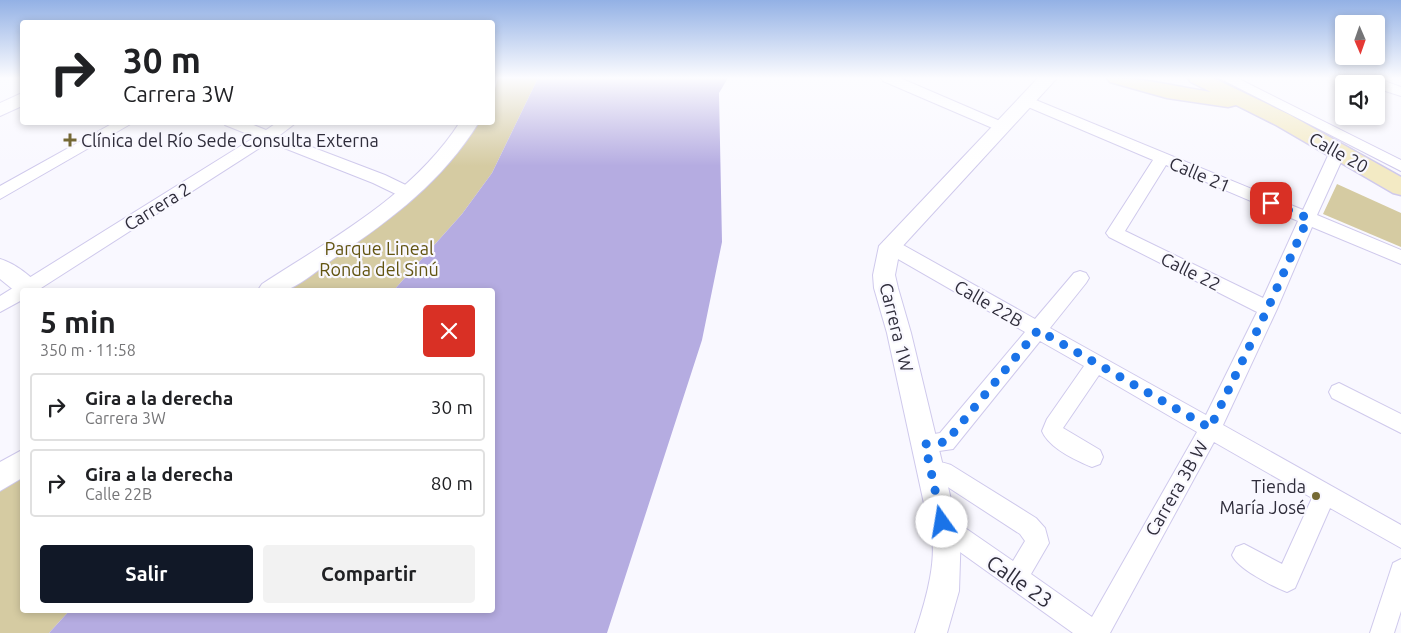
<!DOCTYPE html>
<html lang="es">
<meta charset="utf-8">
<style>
body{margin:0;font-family:Ubuntu,sans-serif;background:#f2f2f2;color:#202124;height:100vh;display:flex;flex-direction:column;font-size:19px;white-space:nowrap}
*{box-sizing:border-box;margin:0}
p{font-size:16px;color:#757577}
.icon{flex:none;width:28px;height:28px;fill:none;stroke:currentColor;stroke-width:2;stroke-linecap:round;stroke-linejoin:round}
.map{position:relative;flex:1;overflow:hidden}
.side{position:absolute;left:20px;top:288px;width:475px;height:325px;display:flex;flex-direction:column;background:#fff;border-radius:5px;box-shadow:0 2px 8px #0003}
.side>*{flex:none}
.hud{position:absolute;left:20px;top:20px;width:475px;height:105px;border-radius:5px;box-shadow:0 2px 8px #0003;background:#fff;color:#202124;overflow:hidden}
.needle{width:32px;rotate:178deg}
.controls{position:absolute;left:1335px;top:15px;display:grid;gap:10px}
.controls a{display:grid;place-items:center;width:50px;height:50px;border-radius:5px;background:#fff;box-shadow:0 2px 8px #0003;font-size:25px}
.pin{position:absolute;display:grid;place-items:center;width:42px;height:42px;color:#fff;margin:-21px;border-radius:10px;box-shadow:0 2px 8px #0006}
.me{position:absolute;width:55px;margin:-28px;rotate:347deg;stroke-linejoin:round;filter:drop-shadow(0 0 4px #0008)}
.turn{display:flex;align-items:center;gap:18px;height:105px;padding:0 20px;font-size:22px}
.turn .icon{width:65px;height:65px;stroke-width:2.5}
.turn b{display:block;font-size:35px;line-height:42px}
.round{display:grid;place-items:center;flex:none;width:52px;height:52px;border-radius:5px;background:#f2f2f2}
.head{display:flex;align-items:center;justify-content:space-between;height:85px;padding:0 20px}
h1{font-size:30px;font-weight:600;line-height:38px}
.cta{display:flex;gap:10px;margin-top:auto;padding:10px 20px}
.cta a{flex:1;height:58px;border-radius:5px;background:#111827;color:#fff;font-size:20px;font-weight:600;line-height:58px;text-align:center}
.cta a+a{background:#f2f2f2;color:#202124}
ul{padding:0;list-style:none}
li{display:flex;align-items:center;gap:15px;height:68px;margin:0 10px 8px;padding:0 10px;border:2px solid #e0e0e0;border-radius:5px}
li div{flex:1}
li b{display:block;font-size:19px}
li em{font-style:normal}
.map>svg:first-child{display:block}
.green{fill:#d5cba2}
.water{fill:#b5ace1}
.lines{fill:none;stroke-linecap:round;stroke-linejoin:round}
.minor-casing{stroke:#cfc9ec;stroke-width:2}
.tertiary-casing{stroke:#cfc9ec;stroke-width:2}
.secondary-casing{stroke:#cfc9ec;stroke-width:3}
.minor{fill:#fff;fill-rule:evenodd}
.tertiary{fill:#fff;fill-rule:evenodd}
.secondary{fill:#f3eac4;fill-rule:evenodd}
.route{stroke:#1a73e8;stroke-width:9;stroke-dasharray:0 16.2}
.poi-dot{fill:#746835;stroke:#f9f8ff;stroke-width:2}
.labels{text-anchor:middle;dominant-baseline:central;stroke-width:4.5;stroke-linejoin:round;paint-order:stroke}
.poi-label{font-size:18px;fill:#2f2d3b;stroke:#f9f8ff;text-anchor:start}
.street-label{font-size:18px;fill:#2f2d3b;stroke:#f9f8ff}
.park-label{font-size:18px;fill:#625411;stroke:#f9f8ff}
.near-street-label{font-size:21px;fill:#2f2d3b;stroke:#f9f8ff}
</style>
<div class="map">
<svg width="1401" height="633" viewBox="0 0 1401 633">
<rect width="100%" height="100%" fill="#f9f8ff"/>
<!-- green -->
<g class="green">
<polygon points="498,78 538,78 492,173 462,214 394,290 280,290 435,178 462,147 478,123 492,122 493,96"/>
<polygon points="1337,184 1401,213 1401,247 1323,214"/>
<polygon points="22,474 22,610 70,610 49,633 0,633 0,490"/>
</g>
<!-- water -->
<polygon class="water" points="538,78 728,78 719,93 722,242 702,340 607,633 49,633 70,610 492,610 492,290 394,290 462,214 492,173"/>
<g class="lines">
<!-- minor casing -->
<g class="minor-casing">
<g id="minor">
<polygon points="881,78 900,78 1007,124 1010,127 1002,132 997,130 883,81"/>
<polygon points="1219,78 1237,78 1401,160 1401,171"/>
<polygon points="1356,78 1376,78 1401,87 1401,96 1376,88 1376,84 1365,84"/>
<path d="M1026 96 1303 210 1332 147H1344L1346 151 1317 215 1401 250V264L1312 227 1277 309 1223 425 1401 525V548L1330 508 1295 588 1287 592C1272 586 1238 569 1232 555L1236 547 1244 544 1282 564 1312 498 1214 442 1110 633H1073L939 537 936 529 939 521 947 518 955 521 1013 561 1025 541 1020 534 940 482 923 479 920 472 923 465C933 461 941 461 951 465L1036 518 1045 528 1049 543 1031 574 1092 617 1197 432 1099 375 1063 428 1100 450 1103 457 1100 464 1092 467C1075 460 1049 448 1042 431L1047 419 1084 366 1040 341 953 449 925 453 918 451 914 444 918 437 940 433 1025 332 884 251 881 246 884 241 890 240 896 241 1035 319 1074 273 1080 271 1086 273 1089 278 1086 283 1050 328 1206 415 1257 312 1109 237 1106 233 1153 160 1021 104 1019 101ZM1166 165 1298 221 1263 298 1125 231Z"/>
<polygon points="115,122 134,122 0,199 0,186"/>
<polygon points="223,122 246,122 266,130 278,122 297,122 280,135 385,175 414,189 416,193 414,197 402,197 373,183 269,142 38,290 22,290 22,300 0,312 0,296 255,137 225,125"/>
<polygon points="1339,383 1401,414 1401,433 1332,398 1329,392 1332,386"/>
<polygon points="1401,559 1401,611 1394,633 1370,633 1393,563"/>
</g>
</g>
<!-- tertiary casing -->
<g class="tertiary-casing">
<g id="tertiary">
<path d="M1038 78H1057L900 249 895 275 898 288 911 333 955 516 961 529 959 591 947 633H915C925 603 941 552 928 522L887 333 874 288 873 275 879 246Z"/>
<polygon points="22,93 22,106 0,116 0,103"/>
<path d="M460 122H479C442 182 393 218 336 257 321 267 305 282 289 289 281 293 267 290 258 290L262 284C333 238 413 195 460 122Z"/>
<path d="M0 259C14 263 34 277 41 290H22V297L21 296 0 279Z"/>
<polygon points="22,450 22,478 0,491 0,462"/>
</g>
</g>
<!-- secondary casing -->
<g class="secondary-casing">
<path id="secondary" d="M1107 78C1142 77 1176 87 1211 92L1191 82 1188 78H1213L1290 115 1401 177V195L1393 193 1276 125 1236 105 1228 107 1167 98 1110 82Z"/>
</g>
<!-- minor -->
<use href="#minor" class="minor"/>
<!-- tertiary -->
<use href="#tertiary" class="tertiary"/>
<!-- secondary -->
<use href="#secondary" class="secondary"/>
</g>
<!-- sky -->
<linearGradient id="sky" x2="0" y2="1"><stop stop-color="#93b1e5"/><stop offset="0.47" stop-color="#fcfcff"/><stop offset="1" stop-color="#fcfcff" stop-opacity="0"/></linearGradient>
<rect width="1401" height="166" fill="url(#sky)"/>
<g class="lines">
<!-- route -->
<polyline class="route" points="942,522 925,444 946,442 1038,330 1210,428 1268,308 1308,218 1271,203"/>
</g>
<!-- markers -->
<g class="poi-dot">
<path d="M67.5 132.5h5v5h5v5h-5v5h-5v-5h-5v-5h5z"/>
<circle cx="1316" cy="496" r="5"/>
</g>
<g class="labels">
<!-- poi labels -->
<g class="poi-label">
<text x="81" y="140">Clínica del Río Sede Consulta Externa</text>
<text x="1306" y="486" text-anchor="end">Tienda<tspan x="1306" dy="21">María José</tspan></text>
</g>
<!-- street labels -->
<g class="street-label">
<text transform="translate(1339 152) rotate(29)">Calle 20</text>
<text transform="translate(1200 174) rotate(23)">Calle 21</text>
<text transform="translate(157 206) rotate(-32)">Carrera 2</text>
<text transform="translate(1191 271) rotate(26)">Calle 22</text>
<text transform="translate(989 303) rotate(30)">Calle 22B</text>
<text transform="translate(897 327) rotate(76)">Carrera 1W</text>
<text transform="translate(1176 488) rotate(-60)">Carrera 3B W</text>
</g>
<!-- park labels -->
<g class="park-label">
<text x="379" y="248">Parque Lineal<tspan x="379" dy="21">Ronda del Sinú</tspan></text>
</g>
<!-- near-street labels -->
<g class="near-street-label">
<text transform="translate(1020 581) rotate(35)">Calle 23</text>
</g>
</g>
</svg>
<div class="controls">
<a><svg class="needle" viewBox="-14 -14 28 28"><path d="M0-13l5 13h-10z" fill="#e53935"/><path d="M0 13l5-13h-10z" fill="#757577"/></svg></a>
<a><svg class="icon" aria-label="sound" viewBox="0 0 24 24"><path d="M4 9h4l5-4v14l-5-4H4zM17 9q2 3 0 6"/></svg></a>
</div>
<div class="pin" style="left:1271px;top:203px;background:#d93025"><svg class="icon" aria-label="arrive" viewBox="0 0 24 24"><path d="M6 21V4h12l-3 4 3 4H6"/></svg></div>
<svg class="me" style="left:942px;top:522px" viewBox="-20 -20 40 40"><circle r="19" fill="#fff"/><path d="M0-13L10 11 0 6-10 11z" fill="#1a73e8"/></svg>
<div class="hud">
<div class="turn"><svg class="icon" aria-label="right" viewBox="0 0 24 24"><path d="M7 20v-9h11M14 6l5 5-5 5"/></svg><div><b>30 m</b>Carrera 3W</div></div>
</div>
<section class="side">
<div class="head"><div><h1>5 min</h1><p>350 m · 11:58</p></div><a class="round" style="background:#d93025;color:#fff"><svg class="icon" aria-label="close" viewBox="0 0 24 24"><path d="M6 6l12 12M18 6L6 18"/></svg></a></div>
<ul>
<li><svg class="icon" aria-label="right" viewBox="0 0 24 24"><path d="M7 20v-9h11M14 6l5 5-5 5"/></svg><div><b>Gira a la derecha</b><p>Carrera 3W</p></div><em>30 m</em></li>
<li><svg class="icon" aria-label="right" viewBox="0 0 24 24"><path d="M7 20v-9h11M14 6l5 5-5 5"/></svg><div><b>Gira a la derecha</b><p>Calle 22B</p></div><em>80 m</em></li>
</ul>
<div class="cta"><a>Salir</a><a>Compartir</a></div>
</section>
</div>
